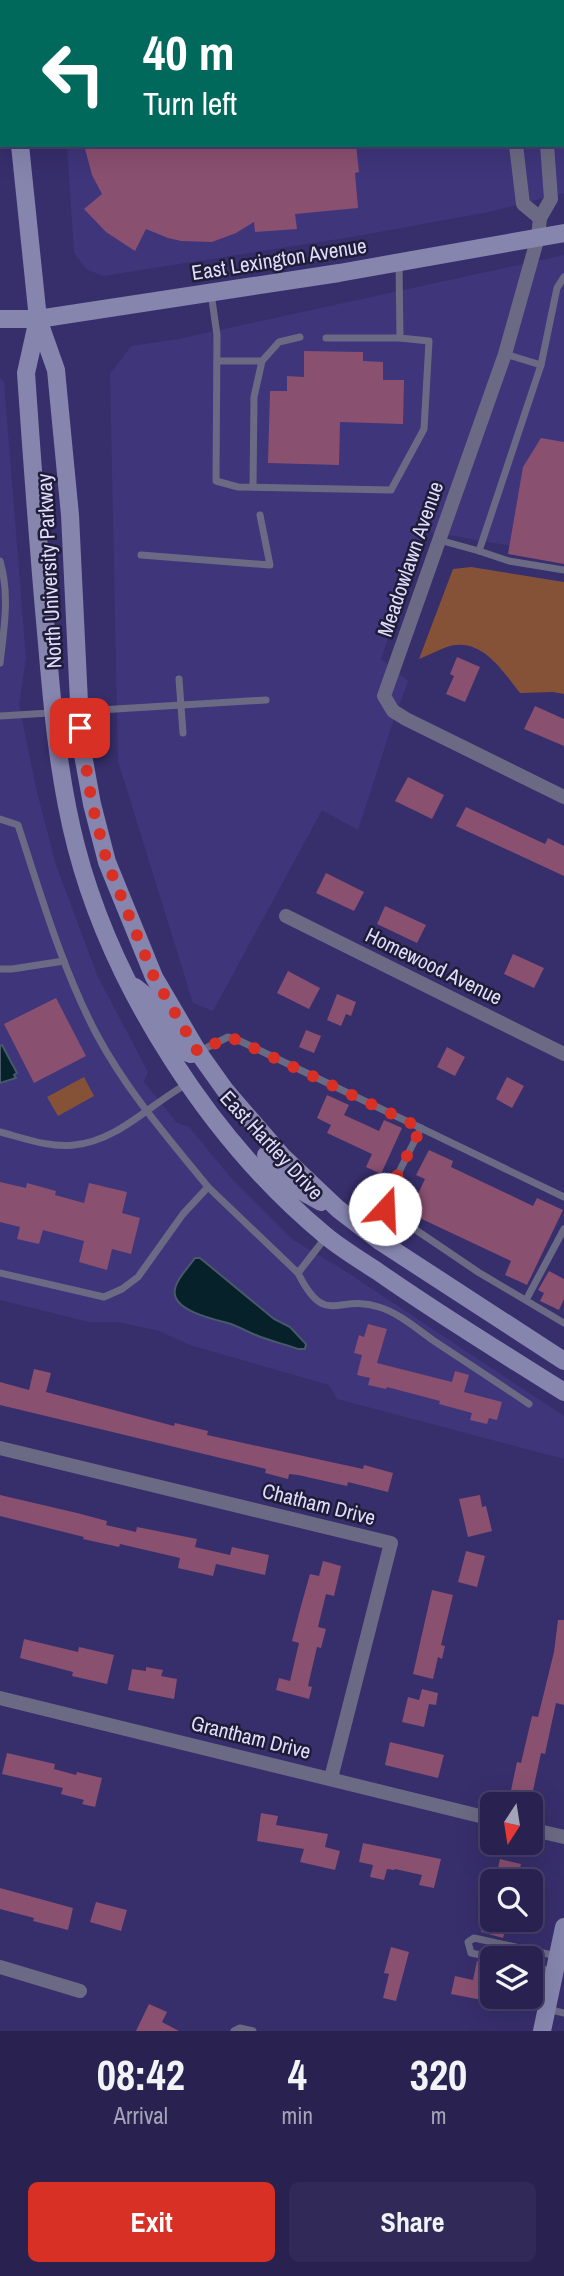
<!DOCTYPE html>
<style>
body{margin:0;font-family:"Archivo Narrow",sans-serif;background:#312a58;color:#f1f3f6;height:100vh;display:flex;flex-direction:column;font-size:26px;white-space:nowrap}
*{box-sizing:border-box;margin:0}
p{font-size:23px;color:#a5a4b7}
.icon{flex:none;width:38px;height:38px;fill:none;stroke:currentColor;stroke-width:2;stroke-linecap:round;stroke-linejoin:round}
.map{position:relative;height:2031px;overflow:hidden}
.panel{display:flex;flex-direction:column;background:#292251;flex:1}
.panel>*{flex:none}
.guide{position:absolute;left:0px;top:0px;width:565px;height:147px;box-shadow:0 7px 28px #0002,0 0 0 2px #453f68;background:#00695c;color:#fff;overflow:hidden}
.needle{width:46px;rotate:192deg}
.buttons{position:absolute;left:480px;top:1792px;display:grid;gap:14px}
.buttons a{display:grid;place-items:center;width:63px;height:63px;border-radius:10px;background:#292251;box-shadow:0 7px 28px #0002,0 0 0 2px #453f68;font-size:35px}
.pin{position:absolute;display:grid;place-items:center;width:60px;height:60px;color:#fff;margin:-30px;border-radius:14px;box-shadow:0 4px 10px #0006}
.me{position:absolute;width:77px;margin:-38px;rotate:20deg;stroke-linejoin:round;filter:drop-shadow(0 0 5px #0008)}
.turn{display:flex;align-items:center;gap:24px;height:147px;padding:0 28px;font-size:32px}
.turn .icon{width:91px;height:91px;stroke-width:2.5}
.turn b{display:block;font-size:49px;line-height:60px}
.eta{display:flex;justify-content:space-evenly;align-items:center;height:119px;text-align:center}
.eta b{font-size:42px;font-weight:800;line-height:49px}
.primary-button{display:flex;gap:14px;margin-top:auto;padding:14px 28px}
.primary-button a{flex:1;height:80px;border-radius:10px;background:#d93025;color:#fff;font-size:28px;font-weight:800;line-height:80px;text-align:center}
.primary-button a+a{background:#312a58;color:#f1f3f6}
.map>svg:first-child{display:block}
.built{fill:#3f357b}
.green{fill:#855238}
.water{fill:#07212a;stroke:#485969;stroke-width:2}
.building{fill:#8a5070}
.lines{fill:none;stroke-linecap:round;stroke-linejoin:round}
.lane{stroke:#6b6a84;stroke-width:7}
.street{stroke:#6b6a84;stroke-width:14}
.secondary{stroke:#8685ae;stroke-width:18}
.route{stroke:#d93025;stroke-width:12;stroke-dasharray:0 21.6}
.labels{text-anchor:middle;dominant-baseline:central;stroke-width:5;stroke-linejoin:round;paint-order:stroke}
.street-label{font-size:21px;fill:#deddfc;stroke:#1f1c38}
</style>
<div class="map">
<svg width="564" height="2031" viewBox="0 0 564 2031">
<rect width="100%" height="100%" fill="#372e6c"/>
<!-- built -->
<g class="built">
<polygon points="42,0 564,0 564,193 489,212 352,237 103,276 86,269 74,253 67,145 564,145 564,2 42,2"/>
<polygon points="564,255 564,555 425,531 381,659 408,681 392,725 358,830 322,810 213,1011 193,1003 118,761 110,374 131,346 178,339"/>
<polygon points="0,378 4,382 26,658 19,704 36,788 56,865 97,975 148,1072 144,1082 177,1123 189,1127 232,1179 293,1240 339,1267 564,1416 564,1459 337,1399 329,1385 190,1345 159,1331 118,1322 89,1322 0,1300"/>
</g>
<!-- green -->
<g class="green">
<path d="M471 567 564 582V694L553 692 520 693C503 672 483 638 450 646 440 649 429 655 419 659L453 569Z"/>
<polygon points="84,1077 94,1096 58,1116 47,1097"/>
</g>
<!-- water -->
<g class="water">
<polygon points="2,1045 17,1073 14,1075 16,1078 0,1083 0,1046"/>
<path d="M195 1258H200L274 1319 290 1327 306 1344 305 1349H298C284 1344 270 1341 256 1335 247 1332 240 1327 231 1324 217 1320 178 1312 175 1295 172 1283 189 1267 195 1258Z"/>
</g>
<!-- building -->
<g class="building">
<polygon points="84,145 356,145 359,172 355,173 358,208 295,214 297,229 255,232 254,222 236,233 212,242 181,241 168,238 146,229 135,251 106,232 84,209 102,194 92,175"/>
<polygon points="304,351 363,352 363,361 383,362 383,380 404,380 403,424 340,422 339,465 268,463 270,391 287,391 287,376 304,377"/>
<polygon points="541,438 564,442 564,564 508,554 523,467"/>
<polygon points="457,657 480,667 465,702 446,694 454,676 450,674"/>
<polygon points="535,706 564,719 564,746 524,729"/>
<polygon points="408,777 444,795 432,819 395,801"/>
<polygon points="466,807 545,844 548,838 564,846 564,876 456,826"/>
<polygon points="326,873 364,892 354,911 316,893"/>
<polygon points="385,906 426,925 417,943 377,924"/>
<polygon points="513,954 544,968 534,988 504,974"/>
<polygon points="288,971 320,988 309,1009 277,993"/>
<polygon points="337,994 356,1002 351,1016 346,1014 341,1026 327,1020"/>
<polygon points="56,998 86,1056 34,1083 4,1024"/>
<polygon points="306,1030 321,1036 314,1053 299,1047"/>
<polygon points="447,1047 465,1057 455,1076 437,1067"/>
<polygon points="507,1077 524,1086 512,1108 496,1099"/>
<polygon points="327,1095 349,1105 344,1115 379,1131 384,1120 402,1128 381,1174 366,1167 372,1154 327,1133 331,1125 317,1118"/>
<polygon points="429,1150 453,1161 451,1167 533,1206 537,1198 563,1210 527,1285 505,1275 511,1261 409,1213 425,1179 416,1175"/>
<polygon points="0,1182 26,1188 27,1183 56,1191 55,1195 84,1203 89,1183 127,1192 122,1213 140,1218 131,1254 112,1249 107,1270 79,1262 84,1241 43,1230 39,1244 17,1239 20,1227 0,1222"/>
<polygon points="549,1271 564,1279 564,1299 559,1310 540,1301 544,1293 538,1290"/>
<polygon points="368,1324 387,1329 377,1363 452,1382 455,1371 469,1375 464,1392 502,1402 497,1420 489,1418 487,1424 470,1420 472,1413 439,1404 440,1401 387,1387 386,1389 368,1385 370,1378 357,1375 362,1355 354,1353 359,1335 364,1337"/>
<polygon points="34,1369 51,1373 46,1392 174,1426 175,1423 208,1431 207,1435 363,1469 364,1465 393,1473 388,1492 348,1482 347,1486 298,1475 289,1474 288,1479 265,1473 266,1469 0,1405 0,1382 29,1390"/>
<polygon points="0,1495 77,1513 107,1521 106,1525 136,1532 137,1527 197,1539 195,1547 230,1555 232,1547 269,1555 265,1575 216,1564 213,1576 178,1568 180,1558 120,1544 119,1547 83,1539 84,1537 0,1516"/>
<polygon points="480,1495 482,1507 486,1506 492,1531 468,1537 459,1499"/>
<polygon points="466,1551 485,1556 477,1587 458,1582"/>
<polygon points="323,1561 341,1566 334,1596 326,1594 318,1627 326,1629 321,1648 317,1647 308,1686 312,1687 309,1699 276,1690 279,1678 290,1681 299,1643 292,1641 301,1606 310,1574 319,1576"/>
<polygon points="432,1590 453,1595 441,1645 445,1646 442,1659 438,1657 433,1679 413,1674"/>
<polygon points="558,1620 564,1620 564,1705 556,1703 545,1754 541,1753 531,1800 510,1795 517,1762 521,1763 532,1716 538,1717 554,1652"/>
<polygon points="24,1639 78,1652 79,1647 114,1655 107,1684 72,1676 73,1672 20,1658"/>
<polygon points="146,1667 163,1670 161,1676 177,1679 174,1699 128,1690 132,1669 146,1671"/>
<polygon points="422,1689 438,1693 436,1705 429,1704 424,1727 402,1722 408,1697 419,1700"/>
<polygon points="390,1742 444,1755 438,1778 385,1765"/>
<polygon points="7,1753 55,1764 54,1769 76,1775 77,1772 102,1778 95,1807 82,1804 84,1800 61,1794 63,1788 2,1774"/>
<polygon points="261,1813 278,1816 276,1825 328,1834 325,1847 340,1851 335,1870 300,1862 304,1849 257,1841"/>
<polygon points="363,1843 441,1859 434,1888 419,1885 422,1875 395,1869 394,1870 387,1869 384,1880 370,1877 373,1865 359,1862"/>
<polygon points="500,1859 521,1864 516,1881 495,1881"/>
<polygon points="0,1888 73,1908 68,1930 33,1921 34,1918 0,1909"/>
<polygon points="96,1902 127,1910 121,1931 90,1922"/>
<polygon points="484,1920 508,1920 503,1938 481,1932"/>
<polygon points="391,1947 409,1952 396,2001 383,1998 389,1974 384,1973"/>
<polygon points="477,1961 492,1964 492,2002 451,1994 455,1976 473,1980"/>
<polygon points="149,2004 167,2012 162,2022 179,2031 136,2031"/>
</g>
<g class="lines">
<!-- lane -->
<g class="lane">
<polyline points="240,0 242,2"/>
<polyline points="313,0 316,2"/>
<polyline points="266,2 267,0"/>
<polyline points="335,2 338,0"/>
<polyline points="211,293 217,335 216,481 238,487 391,490 424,429 429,341 400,338 399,263"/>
<polyline points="326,338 400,338"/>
<polyline points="505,354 541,365"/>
<polyline points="217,361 262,361 279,342 300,337"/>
<polyline points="253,487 254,397 262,361"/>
<polyline points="439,540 479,551 541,365 557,288 564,277"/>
<polyline points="479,551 509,561 564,570"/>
<polyline points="141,555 270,565 260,515"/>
<path d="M0 561C10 595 4 628 0 663"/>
<polyline points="179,679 183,733"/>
<polyline points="0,716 266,700"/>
<path d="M0 819 18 825C41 895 62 969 97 1035 127 1091 168 1138 208 1187L183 1214 138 1277 122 1289 104 1297 0 1273"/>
<polyline points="0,969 12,969 64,961"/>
<polyline points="198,1052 228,1037 238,1040 564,1197"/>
<polyline points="421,1128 385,1200 385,1209 478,1272 564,1323"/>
<path d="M0 1132C23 1138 50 1148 74 1145 118 1141 150 1104 187 1084"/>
<polyline points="208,1187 298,1273 326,1237"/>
<path d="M298 1273C326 1329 337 1293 379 1307 399 1313 417 1329 434 1341 466 1362 498 1383 529 1404"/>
<polyline points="526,1300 564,1229"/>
<polyline points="496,1958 471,1953 468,1942 474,1938 557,1956"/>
<polyline points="530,1966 555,1972"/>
<polyline points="548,2009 564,2013"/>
<polyline points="234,2031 240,2028 253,2031"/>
</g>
<!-- street -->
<g class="street">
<polyline points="522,2 522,0"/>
<polyline points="546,2 546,0"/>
<polyline points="516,145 523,204 540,218"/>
<polyline points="547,145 551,199 540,218 538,237 505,354 384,696 393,711 406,719 564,797"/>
<polyline points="286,916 564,1054"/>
<polyline points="0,1448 391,1543 331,1778"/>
<polyline points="0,1698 492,1819"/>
<polyline points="530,1829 564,1837"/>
<polyline points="0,1967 80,1991"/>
</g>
<!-- secondary -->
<g class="secondary">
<polyline points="5,0 5,2"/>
<polyline points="20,145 38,319 56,370 70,515 81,744 92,804 107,862 154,977 198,1052 225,1090 282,1156 338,1209 381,1242 564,1361"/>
<polyline points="0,319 38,319 339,273 564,233"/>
<path d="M38 319 26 373C32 459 38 545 46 632 52 704 58 776 76 846 113 989 212 1142 326 1236 342 1249 360 1260 377 1271 438 1314 501 1352 564 1392"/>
<polyline points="135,987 155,1003 183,1051 191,1054 198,1052"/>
<polyline points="266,1155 294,1187 321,1202"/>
<polyline points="542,2031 564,1927"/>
</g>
</g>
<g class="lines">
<!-- route -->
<polyline class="route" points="80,728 92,804 107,862 154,977 198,1052 228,1037 237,1040 421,1128 385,1200 385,1209"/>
</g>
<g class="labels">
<!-- street labels -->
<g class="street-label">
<text transform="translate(279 259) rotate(-9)">East Lexington Avenue</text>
<text transform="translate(410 559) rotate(-71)">Meadowlawn Avenue</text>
<text transform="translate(49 571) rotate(-93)">North University Parkway</text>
<text transform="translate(434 966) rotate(26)">Homewood Avenue</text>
<text transform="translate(272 1145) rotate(47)">East Hartley Drive</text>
<text transform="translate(319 1504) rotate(14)">Chatham Drive</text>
<text transform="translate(251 1737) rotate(14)">Grantham Drive</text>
</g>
</g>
</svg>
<div class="buttons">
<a><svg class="needle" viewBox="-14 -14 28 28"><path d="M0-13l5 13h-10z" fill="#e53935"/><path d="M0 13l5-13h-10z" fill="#a5a4b7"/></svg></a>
<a><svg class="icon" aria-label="search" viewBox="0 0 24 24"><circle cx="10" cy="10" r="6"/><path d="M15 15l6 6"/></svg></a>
<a><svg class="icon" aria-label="layers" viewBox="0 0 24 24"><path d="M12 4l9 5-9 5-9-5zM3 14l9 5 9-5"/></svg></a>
</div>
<div class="pin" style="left:80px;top:728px;background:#d93025"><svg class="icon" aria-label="arrive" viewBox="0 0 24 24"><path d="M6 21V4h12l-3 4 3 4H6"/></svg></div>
<svg class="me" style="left:385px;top:1209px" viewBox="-20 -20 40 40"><circle r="19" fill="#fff"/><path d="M0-13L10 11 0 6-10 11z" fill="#d93025"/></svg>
<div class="guide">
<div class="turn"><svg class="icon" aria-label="left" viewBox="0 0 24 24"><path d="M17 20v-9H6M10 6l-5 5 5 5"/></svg><div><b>40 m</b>Turn left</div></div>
</div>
</div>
<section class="panel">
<div class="eta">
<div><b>08:42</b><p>Arrival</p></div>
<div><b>4</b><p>min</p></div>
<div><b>320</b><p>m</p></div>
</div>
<div class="primary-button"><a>Exit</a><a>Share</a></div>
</section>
